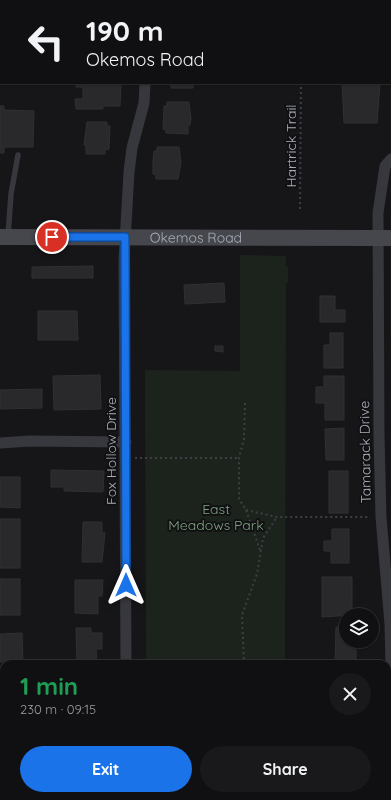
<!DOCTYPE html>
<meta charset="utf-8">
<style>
body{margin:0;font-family:Quicksand,sans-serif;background:#19191b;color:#f1f3f6;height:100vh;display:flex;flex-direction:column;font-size:15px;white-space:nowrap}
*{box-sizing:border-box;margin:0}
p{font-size:13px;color:#9c9d9f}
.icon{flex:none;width:22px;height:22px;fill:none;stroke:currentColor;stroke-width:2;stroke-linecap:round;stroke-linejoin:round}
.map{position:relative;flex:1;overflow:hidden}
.drawer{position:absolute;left:0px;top:660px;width:391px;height:140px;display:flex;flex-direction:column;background:#101012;border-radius:12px 12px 0 0;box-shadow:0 1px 3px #0004,0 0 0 1px #303032}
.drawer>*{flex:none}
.top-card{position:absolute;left:0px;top:0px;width:391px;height:84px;box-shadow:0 1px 3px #0004,0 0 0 1px #303032;background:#101012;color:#f1f3f6;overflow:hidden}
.tools{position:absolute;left:339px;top:608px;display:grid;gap:8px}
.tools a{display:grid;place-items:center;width:40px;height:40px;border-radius:50%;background:#101012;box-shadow:0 1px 3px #0004,0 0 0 1px #303032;font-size:20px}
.pin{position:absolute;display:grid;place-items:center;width:34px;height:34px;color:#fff;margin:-17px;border:2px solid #fff;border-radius:50%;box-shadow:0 1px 4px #0007}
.me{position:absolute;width:44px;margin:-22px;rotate:0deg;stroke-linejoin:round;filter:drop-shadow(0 0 3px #0008)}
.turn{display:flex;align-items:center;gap:14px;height:84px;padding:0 20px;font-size:18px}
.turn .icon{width:52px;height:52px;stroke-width:2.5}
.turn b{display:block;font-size:28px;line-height:34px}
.round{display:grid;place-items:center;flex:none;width:42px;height:42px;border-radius:21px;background:#19191b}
.head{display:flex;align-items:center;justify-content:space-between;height:68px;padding:0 20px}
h1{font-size:24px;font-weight:800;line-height:30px;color:#1e9e55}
.action{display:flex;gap:8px;margin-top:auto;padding:8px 20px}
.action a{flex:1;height:46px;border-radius:24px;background:#1a73e8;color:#fff;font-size:16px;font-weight:800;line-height:46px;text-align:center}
.action a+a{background:#19191b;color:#f1f3f6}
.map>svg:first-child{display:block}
.green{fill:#1c231d}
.building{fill:#29292c;stroke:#303034}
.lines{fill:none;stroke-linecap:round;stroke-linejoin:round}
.path{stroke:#3d3f44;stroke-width:2;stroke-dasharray:2 3;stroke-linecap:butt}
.lane{stroke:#37383d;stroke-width:5.5}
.street{stroke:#37383d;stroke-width:11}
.secondary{stroke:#45474d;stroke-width:16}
.route-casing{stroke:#114b97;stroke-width:10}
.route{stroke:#1a73e8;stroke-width:7}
.labels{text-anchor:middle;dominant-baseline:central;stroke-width:4;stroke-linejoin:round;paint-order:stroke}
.street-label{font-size:14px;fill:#a8adb8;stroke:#111113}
.park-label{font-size:14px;fill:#7fa381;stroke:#111113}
</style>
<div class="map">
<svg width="391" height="800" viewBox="0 0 391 800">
<rect width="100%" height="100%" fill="#161618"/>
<!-- green -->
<g class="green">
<polygon points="240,255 286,256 286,267 288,267 288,283 286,283 285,664 146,664 145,370 240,371"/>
<polygon points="123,796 285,796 285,800 117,800"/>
</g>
<!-- building -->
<g class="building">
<polygon points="76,83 121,83 120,106 103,106 103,109 76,109 75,99 83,99 83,87 76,87"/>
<polygon points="168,83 193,83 193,88 171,88 171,84"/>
<polygon points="342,83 380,83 377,123 344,123"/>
<polygon points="167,102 189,102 191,119 190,125 188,125 188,134 166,133 166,130 163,129 164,106 167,106"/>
<polygon points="0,106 4,106 4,110 34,111 33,147 4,147 4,153 0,153"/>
<polygon points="87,122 107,122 107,126 110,126 109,149 105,150 105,154 86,154 86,145 84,145"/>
<polygon points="157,147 179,147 181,163 178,179 156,179 156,175 153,174 153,162 154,151 157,151"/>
<polygon points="93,266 93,278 32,278 32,267"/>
<polygon points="224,283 225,302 185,304 184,285"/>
<polygon points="320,296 335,296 335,310 345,310 345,322 320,322"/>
<polygon points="38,311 77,311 78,340 38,340"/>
<polygon points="330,333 343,333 343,368 324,368 324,345 330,345"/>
<polygon points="215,346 223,346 223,352 215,351"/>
<polygon points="100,375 101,409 54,410 53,376"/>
<polygon points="324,376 344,376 344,420 325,420 325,403 316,403 316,387 324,387"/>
<polygon points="42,389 42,408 0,409 0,390"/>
<polygon points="344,428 344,460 326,460 325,429"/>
<polygon points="51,470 104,471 103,492 64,491 64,487 51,487"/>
<rect x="329" y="471" width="19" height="42"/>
<polygon points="0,477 20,477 20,508 0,507"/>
<rect x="0" y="519" width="20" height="49"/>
<polygon points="83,522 102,522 102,533 105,533 102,562 82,562"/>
<polygon points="332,529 349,529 349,563 331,563 331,551 324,551 324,541 332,541"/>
<polygon points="322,577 352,577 352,615 322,617"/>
<rect x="0" y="579" width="20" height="36"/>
<polygon points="75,580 103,580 102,596 98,596 98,614 75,613"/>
<polygon points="336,627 346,627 346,641 356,641 356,664 335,664"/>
<polygon points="76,628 91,628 91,633 102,633 102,649 96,649 97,663 77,663"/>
<polygon points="22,633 23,661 0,662 0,634"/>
<rect x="335" y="796" width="17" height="4"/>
</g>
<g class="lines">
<!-- path -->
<g class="path">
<polyline points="302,1 302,0"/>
<polyline points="300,209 301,83"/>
<polyline points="245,403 244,439 239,458 239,499 246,510 260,550"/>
<polyline points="135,458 239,458"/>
<polyline points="246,510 277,517 370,517"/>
<polyline points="244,664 242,615 257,574 263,538 277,517"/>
</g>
<!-- lane -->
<g class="lane">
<polyline points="343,1 343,0"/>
<polyline points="0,67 1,67"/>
<polyline points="8,236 11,194 18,155"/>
</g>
<!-- street -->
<g class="street">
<polyline points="146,1 146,0"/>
<polyline points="0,31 1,31"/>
<polyline points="391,159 385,166 378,213 379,436 381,517 390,624 391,665"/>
<polyline points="0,443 30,441 126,442"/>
<polyline points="126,664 124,260 129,172 132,148 144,103 145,83"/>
<polyline points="0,698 4,699"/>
<polyline points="95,800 99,796"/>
<polyline points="389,800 391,743"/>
</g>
<!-- secondary -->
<path class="secondary" id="s1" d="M0 237 391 238"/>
</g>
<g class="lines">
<!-- route casing -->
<g class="route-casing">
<polyline id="route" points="52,237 125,237 126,585"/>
</g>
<!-- route -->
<use href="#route" class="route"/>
</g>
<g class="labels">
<!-- street labels -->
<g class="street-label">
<text transform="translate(291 146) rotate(-90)">Hartrick Trail</text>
<text stroke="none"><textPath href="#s1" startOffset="196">Okemos Road</textPath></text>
<text transform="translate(111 451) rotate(-90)">Fox Hollow Drive</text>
<text transform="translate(365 452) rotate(-91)">Tamarack Drive</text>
</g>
<!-- park labels -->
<g class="park-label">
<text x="216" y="509">East<tspan x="216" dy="16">Meadows Park</tspan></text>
</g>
</g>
</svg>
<div class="tools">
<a><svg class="icon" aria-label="layers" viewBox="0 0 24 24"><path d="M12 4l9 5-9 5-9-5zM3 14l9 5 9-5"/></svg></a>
</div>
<div class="pin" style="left:52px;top:237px;background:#d93025"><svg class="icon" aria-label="arrive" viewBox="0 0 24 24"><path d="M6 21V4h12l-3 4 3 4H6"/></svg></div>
<svg class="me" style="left:126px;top:585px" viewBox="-20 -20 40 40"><path d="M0-17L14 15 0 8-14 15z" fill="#1a73e8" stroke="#fff" stroke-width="4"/></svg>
<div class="top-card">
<div class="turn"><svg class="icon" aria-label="left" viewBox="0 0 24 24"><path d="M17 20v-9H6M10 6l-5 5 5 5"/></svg><div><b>190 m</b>Okemos Road</div></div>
</div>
<section class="drawer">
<div class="head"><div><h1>1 min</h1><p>230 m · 09:15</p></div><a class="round"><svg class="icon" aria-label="close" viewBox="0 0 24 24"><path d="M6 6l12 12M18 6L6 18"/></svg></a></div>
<div class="action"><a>Exit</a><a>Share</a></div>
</section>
</div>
